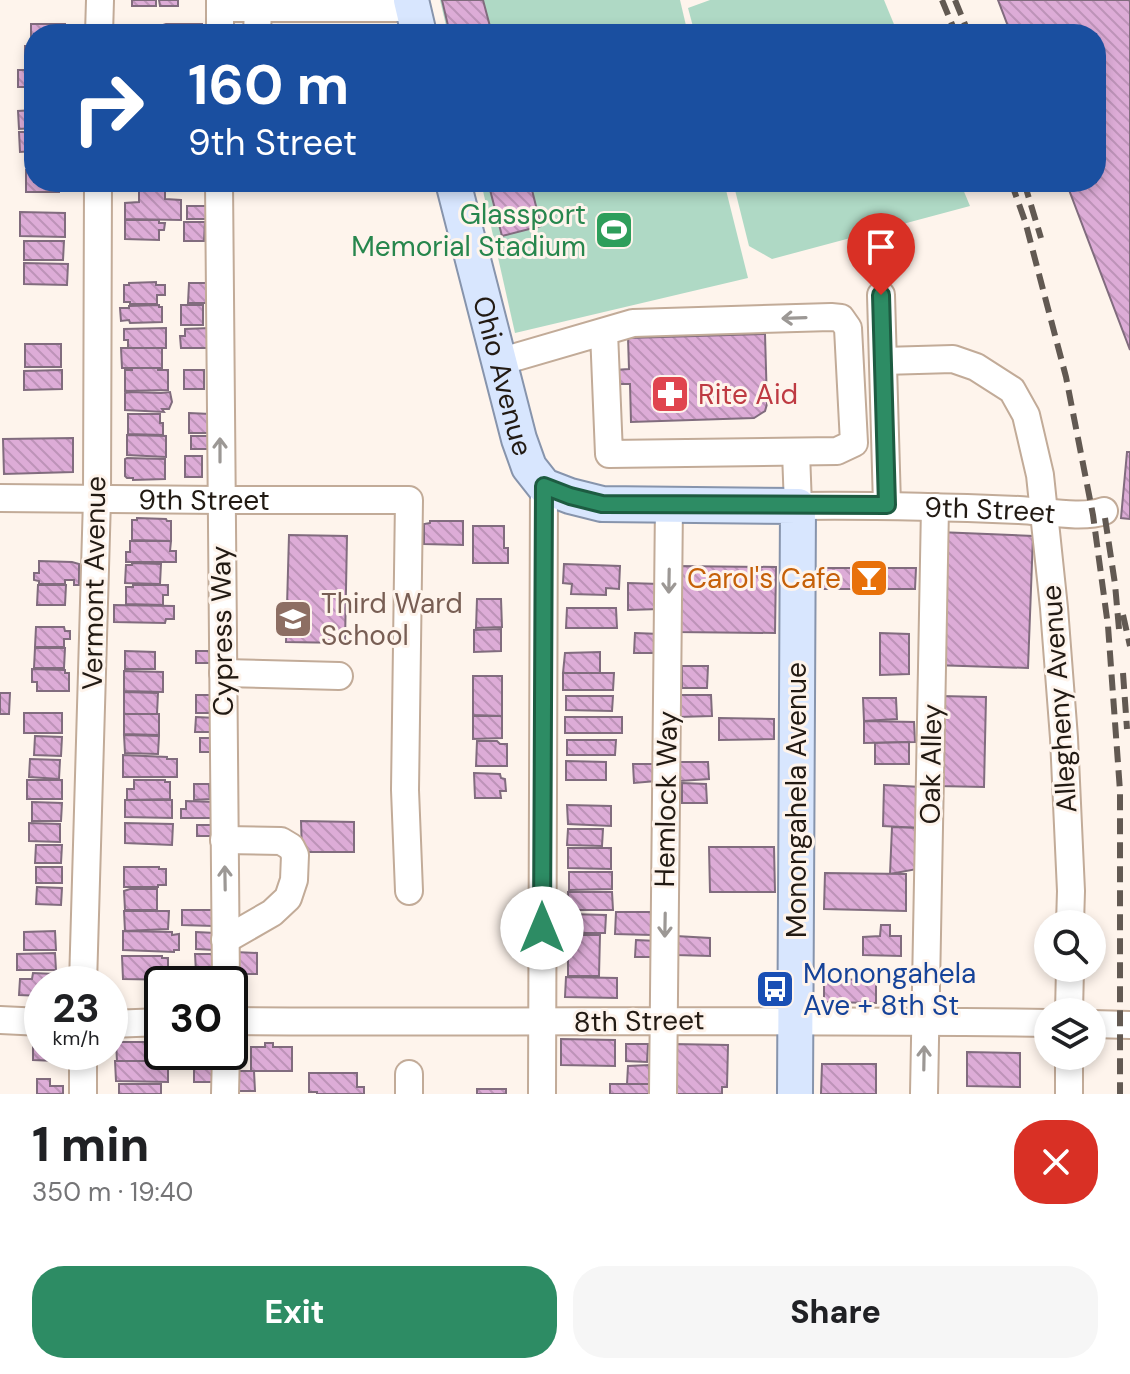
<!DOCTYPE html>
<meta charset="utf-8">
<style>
body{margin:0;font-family:"DM Sans",sans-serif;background:#f6f6f6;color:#202124;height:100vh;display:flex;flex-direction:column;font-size:30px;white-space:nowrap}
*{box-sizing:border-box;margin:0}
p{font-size:26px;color:#757577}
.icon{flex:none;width:44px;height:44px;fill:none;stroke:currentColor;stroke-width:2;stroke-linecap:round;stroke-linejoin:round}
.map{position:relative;height:1094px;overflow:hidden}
.side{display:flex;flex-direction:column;background:#fff;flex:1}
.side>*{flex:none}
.guide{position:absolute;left:24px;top:24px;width:1082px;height:168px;border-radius:32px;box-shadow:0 4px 12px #0003;background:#1a4fa0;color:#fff;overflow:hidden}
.controls{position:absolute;left:1034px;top:910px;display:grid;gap:16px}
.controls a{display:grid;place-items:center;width:72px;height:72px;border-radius:50%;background:#fff;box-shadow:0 4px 12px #0003;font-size:40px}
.speed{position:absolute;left:24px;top:966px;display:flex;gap:16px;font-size:40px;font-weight:700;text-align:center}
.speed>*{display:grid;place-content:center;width:104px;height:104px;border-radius:50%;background:#fff;box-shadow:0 4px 12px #0003;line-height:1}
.speed small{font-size:20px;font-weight:400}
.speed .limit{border:4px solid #111;border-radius:12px;background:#fff;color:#111}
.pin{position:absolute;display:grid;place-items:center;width:68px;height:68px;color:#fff;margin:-82px -34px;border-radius:50% 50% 50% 0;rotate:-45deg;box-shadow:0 0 8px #0007}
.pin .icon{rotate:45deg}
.me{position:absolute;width:88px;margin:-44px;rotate:0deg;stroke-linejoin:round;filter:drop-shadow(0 0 6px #0008)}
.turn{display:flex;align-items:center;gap:28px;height:168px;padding:0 32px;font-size:36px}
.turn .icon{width:104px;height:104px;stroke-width:2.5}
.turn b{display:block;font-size:56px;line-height:68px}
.round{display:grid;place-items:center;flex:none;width:84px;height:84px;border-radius:32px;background:#f6f6f6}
.head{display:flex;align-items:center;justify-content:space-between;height:136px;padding:0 32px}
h1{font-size:48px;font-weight:800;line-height:60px}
.action{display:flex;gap:16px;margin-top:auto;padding:16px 32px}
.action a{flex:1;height:92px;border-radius:32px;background:#2d8c64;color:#fff;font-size:32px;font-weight:800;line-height:92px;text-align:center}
.action a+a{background:#f6f6f6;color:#202124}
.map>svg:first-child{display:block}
.grass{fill:#afd9c5}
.building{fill:url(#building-back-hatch);stroke:#816c7e;stroke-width:2}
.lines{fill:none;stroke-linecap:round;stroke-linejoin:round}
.minor-casing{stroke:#c2ab98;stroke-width:30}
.major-casing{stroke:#8794ac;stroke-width:38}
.minor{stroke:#fff;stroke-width:26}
.major{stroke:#d8e6fe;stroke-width:34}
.rail{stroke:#625952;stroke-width:6;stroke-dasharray:16 8;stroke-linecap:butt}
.oneway{stroke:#9c9895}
.route-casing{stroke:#1d5b41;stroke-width:20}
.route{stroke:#2d8c64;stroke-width:14}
.labels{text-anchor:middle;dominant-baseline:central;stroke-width:6;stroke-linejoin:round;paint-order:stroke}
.leisure-label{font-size:28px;fill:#27864d;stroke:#fef4ec;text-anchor:end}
.street-label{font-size:28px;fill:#221a13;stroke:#fef4ec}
.health-label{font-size:28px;fill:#be3a42;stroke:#fef4ec;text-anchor:start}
.food-label{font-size:28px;fill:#c56008;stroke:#fef4ec;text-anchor:end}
.education-label{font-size:28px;fill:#785e54;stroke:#fef4ec;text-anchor:start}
.transit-label{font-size:28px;fill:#164399;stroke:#fef4ec;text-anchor:start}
</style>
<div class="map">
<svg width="1130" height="1094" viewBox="0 0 1130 1094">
<defs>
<pattern id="building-back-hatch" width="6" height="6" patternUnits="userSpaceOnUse" patternTransform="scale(2)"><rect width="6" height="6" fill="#ddacd7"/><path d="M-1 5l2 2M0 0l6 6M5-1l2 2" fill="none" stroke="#bd93b8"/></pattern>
</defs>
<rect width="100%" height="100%" fill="#fef4ec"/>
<!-- grass -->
<g class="grass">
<polygon points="440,0 680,0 688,34 448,34"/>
<polygon points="710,0 884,0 898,34 695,34 688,8"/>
<polygon points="481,182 724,182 748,278 515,333"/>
<polygon points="733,182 960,182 970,206 772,259 749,246"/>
</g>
<!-- building -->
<g class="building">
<rect x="132" y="0" width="24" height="6"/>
<polygon points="159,0 178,0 178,6 160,6"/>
<polygon points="442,0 483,0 492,34 450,34"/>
<polygon points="998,0 1130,0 1130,350 1066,182 1096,182 1096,34 1011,34"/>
<polygon points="31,24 65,24 65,34 34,34 34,42 31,42"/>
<polygon points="166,24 202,24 202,34 157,34 157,29 163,29 163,25"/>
<rect x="25" y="46" width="9" height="18"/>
<rect x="18" y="70" width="16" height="17"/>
<polygon points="34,110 34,128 19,129 18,111"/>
<polygon points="19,132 34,132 34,151 20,152"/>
<polygon points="26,170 34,170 34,182 59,182 59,192 26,192"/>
<polygon points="488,182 530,182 541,226 502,236"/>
<polygon points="165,189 165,199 181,200 181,220 125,219 125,203 139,202 139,190"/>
<rect x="187" y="206" width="19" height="13"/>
<polygon points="20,212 65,213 65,237 20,236"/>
<polygon points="125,220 159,220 159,223 165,223 164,230 159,230 159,240 125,239"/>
<polygon points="184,222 205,222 204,241 184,241"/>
<polygon points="24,241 64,241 63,260 24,260"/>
<polygon points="24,263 68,264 67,285 24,284"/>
<polygon points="156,282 156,285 165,285 165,295 157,295 157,304 130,304 130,302 124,302 124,285 129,285 129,283"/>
<polygon points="189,283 210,283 210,303 188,303"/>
<polygon points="159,305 159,307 162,307 162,322 130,323 129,320 121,321 120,308 129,308 129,306"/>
<rect x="181" y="305" width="22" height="20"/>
<polygon points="166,328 166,348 128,348 128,340 124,340 124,329"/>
<polygon points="209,328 210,348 181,348 180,336 185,336 185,329"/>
<polygon points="765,334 767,404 765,411 754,418 631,422 630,384 615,384 615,370 629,369 628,338"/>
<rect x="25" y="344" width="36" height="23"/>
<polygon points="121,348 162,348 162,368 122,368"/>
<polygon points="132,368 158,368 158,370 168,370 168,390 125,391 125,370 132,370"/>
<polygon points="62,370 62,389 24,390 24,371"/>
<rect x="184" y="370" width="20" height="19"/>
<polygon points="130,392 161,393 170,392 172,402 169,409 162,409 164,412 125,410 125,393"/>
<polygon points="189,413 210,414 211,433 189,433"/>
<polygon points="128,414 160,414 160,423 163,423 163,435 128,434"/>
<polygon points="127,435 166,436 166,457 127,455"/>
<polygon points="191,436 210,436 209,449 191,449"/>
<polygon points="73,438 73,472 4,474 3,439"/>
<polygon points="1127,452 1130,452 1130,519 1121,518"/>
<rect x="185" y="456" width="17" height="21"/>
<polygon points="127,458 165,459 165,479 133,480 133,478 127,478 125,476 125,459"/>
<polygon points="137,518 166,519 167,521 171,521 171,541 132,540 132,520 137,520"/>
<polygon points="430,521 463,521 463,545 424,544 424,524 430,523"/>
<polygon points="473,526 504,526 504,548 508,548 508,563 473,563"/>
<polygon points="938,532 1033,536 1028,668 933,665"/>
<polygon points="289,535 347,536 345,643 286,642"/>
<polygon points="130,541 171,541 170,551 176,551 176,562 126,562 126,552 130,552"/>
<polygon points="39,561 72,562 79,564 79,585 74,585 74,580 65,580 65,584 39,584 39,581 34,580 34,573 39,573"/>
<polygon points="132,563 161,564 160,584 125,583 126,565 132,565"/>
<polygon points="564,564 620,566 619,589 606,588 606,595 571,594 572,584 563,583"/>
<polygon points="677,566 776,567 775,633 676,632"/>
<polygon points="824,568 916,568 915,589 823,589"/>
<polygon points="628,583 660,584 660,609 628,610"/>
<polygon points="38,585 66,585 65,605 37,605"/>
<polygon points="133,585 168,585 168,595 163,595 163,605 126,604 126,587 133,587"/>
<polygon points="477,599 501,599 502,627 476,628"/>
<polygon points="114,605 174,606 174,619 166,619 165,623 114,622"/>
<polygon points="567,608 616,608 617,628 566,628"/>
<polygon points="36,627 64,627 65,631 70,631 70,639 64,639 64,647 35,647"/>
<polygon points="501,629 501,651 474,652 474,630"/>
<polygon points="635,633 660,634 660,653 634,653"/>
<polygon points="880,633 909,634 909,674 880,675"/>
<polygon points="35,648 65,648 64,668 34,668"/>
<polygon points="125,651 155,652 155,669 125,669"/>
<rect x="196" y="651" width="21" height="12"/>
<polygon points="600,652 600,673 563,673 565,653"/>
<polygon points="682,666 708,666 707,688 682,688"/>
<polygon points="32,669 65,670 65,673 69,673 69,691 37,691 37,682 32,682"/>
<polygon points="124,671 163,672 163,692 124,691"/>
<polygon points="563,673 614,673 613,690 563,690"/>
<polygon points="473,676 502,676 502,716 473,715"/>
<polygon points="124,692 158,693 157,714 124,714"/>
<polygon points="0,693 10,693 9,714 0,714"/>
<rect x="196" y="695" width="19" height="18"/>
<polygon points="677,695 711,695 712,716 678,717"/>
<polygon points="566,696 613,696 612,711 566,710"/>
<polygon points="940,696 986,697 984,787 938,786"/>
<polygon points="863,698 896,698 897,719 864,721"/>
<rect x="24" y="713" width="38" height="20"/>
<polygon points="124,714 159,714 159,735 124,734"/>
<polygon points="473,716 502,716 502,738 473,739"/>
<polygon points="196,717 216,718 216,732 195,732"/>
<rect x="565" y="717" width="57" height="16"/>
<polygon points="719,718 774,719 774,739 719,740"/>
<polygon points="864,721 914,722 915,742 864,743"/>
<polygon points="124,735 159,736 158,754 125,753"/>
<polygon points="35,736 62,737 61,756 34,755"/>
<rect x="200" y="738" width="15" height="14"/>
<polygon points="567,740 616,740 615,755 567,755"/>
<polygon points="477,741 497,741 500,744 507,744 507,766 476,766"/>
<polygon points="909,742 909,764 875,764 875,743"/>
<polygon points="123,755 167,757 167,759 177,759 177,777 123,777"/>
<polygon points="30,759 60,760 59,779 29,777"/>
<polygon points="566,761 606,762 606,780 566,780"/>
<polygon points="678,762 708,762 709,779 680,781"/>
<polygon points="633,764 657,764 656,781 634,783"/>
<polygon points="474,773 500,774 501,778 505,779 506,791 500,791 501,798 475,798"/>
<rect x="27" y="780" width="35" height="19"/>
<polygon points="134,780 165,780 165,782 170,782 170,799 127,800 127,789 134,789"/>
<polygon points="682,783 706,784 707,803 682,803"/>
<polygon points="194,784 209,784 210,799 194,800"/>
<polygon points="884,785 921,787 919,828 883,826"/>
<polygon points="125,800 172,800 172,818 125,817"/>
<polygon points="186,801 215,802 214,818 181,818 181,809 186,809"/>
<polygon points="32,802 62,803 61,821 32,821"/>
<polygon points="567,805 611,806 611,826 568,824"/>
<polygon points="301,821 354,822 354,852 302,852"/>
<polygon points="29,823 60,824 60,842 29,841"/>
<polygon points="125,823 173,824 172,845 125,843"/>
<rect x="197" y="825" width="19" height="11"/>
<polygon points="892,827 919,828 917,869 890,874"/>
<polygon points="568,829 603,829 602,846 567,845"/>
<polygon points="36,845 62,845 61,863 35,863"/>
<polygon points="709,847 774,847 775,892 710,892"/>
<polygon points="568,848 611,848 611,869 568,868"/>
<rect x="36" y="867" width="26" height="16"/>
<polygon points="124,867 159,867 159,869 166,869 166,885 158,885 158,887 124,887"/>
<polygon points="569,872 612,872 612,889 569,890"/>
<polygon points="825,873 906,874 906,911 824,909"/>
<polygon points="37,887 62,888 61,905 36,904"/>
<polygon points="130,889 157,889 157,910 125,910 124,891"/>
<polygon points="568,892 612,892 613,910 569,910"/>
<polygon points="182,910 213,910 213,926 182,925"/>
<polygon points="124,911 169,911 168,929 125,931"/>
<polygon points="616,912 654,912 652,935 615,934"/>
<polygon points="568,914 606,915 605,933 568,933"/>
<polygon points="881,925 890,925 890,936 901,936 901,956 863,955 863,937 880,936"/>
<polygon points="55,931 56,950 24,950 24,932"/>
<polygon points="123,931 172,932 172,935 179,934 179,950 174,950 174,952 123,950"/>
<polygon points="196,932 215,933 215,950 196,949"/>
<polygon points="568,935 600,935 599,976 568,976"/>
<polygon points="676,936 710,938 710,956 676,955"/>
<polygon points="636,940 657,941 657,957 635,957"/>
<polygon points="235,952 257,953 257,974 235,974"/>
<polygon points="55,953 56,970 17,970 17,954"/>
<polygon points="195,954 215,954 215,973 196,972"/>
<polygon points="122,956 162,956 162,958 168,958 168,967 178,967 177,980 123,979"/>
<polygon points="33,973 55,974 55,984 42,984 42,996 19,995 20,979 32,979"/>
<polygon points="566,977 617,978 617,998 565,997"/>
<polygon points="824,979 876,980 876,1003 824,1002"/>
<polygon points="561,1039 615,1040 615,1066 561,1065"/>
<polygon points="33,1042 42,1042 42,1052 57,1052 57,1061 33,1060"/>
<polygon points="116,1042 159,1042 159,1061 117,1061"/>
<polygon points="265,1043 273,1043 273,1047 292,1047 292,1071 251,1071 251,1047 265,1047"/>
<polygon points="626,1044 648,1044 647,1062 626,1061"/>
<polygon points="674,1044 728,1045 727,1087 722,1087 722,1094 673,1094"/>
<rect x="196" y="1052" width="18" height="8"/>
<polygon points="967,1052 1020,1053 1020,1087 967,1086"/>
<polygon points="115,1061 168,1061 168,1082 116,1081"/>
<rect x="194" y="1062" width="19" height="20"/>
<polygon points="822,1064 876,1064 876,1094 821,1094"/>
<polygon points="649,1065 649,1084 627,1084 628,1066"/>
<polygon points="235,1071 254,1071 255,1091 235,1091"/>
<polygon points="309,1073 357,1073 357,1087 364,1087 364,1094 317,1094 317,1092 309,1092"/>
<polygon points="37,1079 50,1079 50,1086 63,1086 63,1094 37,1094"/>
<rect x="119" y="1084" width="42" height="10"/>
<rect x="610" y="1084" width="43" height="10"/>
<rect x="477" y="1089" width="29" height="5"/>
</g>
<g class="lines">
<!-- minor casing -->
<g class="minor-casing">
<g id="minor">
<polyline points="220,8 413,8"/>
<polyline points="99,34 100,0"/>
<polyline points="220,34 220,0"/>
<polyline points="257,34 258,8"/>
<polyline points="219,182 226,984"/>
<polyline points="881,295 887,505"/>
<polyline points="883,361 953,359 976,367 1012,390 1026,415 1040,475 1054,608 1064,738 1071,891 1070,924"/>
<polyline points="499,362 633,323 831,317 841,318 848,328 854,443 837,451 609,454 604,332"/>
<path id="s1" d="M796 452 798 506C871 505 945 507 1019 510 1043 511 1083 519 1104 511"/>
<path id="s2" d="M0 498 221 500H409L405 790 409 891"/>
<polyline points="223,673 339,676"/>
<polyline points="224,840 281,841 291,847 295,855 294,880 288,898 272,913 225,940"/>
<polyline points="83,984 97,499 98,182"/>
<polyline points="1069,1012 1070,968"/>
<polyline points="0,1020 42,1022"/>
<path d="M230 1021C503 1023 775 1019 1048 1023"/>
<polyline points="110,1024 162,1022"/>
<polyline points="1092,1024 1130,1025"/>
<polyline points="83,1052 83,1094"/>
<polyline points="1069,1056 1069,1094"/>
<polyline points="225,1094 226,1052"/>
<polyline points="409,1094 409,1074"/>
<polyline points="542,1094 544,486"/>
<polyline points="663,1094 669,503"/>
<polyline points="924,1094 935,507"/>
</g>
</g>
<!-- major casing -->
<g class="major-casing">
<g id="major">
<polyline points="411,0 419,34"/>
<path id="s3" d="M453 182 519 439 529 467 544 486 570 496 602 504 798 506 795 1094"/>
</g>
</g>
<!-- minor -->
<use href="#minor" class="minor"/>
<!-- major -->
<use href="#major" class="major"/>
<!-- rail -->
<g class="rail">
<polyline points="942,0 956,34"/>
<polyline points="955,0 969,34"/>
<polyline points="1011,182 1025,221 1066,377 1093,515 1108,626 1120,791 1120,1094"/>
<polyline points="1024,182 1041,238"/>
<polyline points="1105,518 1115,584 1119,629"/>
<polyline points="1123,615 1130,646"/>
<polyline points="1123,673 1127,729"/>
</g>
</g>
<!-- one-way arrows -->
<defs><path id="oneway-shaft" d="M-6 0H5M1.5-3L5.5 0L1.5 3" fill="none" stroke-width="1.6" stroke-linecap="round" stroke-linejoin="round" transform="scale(2)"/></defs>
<g class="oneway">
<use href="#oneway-shaft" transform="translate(794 318) rotate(178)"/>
<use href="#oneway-shaft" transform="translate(220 450) rotate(-90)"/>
<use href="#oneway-shaft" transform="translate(669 581) rotate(91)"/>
<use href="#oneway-shaft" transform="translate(225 878) rotate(-91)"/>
<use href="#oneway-shaft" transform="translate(665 925) rotate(91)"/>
<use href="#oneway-shaft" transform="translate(924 1058) rotate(-89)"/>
</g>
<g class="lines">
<!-- route casing -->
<g class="route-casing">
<polyline id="route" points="542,928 544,486 570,496 602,504 887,505 881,295"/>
</g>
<!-- route -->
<use href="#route" class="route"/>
</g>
<!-- icons -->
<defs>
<g id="stadium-square" transform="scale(2)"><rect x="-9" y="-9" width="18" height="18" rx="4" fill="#2e9e5b" stroke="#fef4ec"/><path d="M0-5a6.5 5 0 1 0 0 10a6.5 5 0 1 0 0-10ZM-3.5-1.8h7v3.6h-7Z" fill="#fff"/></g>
<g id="pharmacy-square" transform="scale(2)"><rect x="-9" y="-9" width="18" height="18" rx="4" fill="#e0444e" stroke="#fef4ec"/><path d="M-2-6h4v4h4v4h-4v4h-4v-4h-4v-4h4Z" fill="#fff"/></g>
<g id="bar-square" transform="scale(2)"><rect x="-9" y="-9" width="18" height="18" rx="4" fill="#e8710a" stroke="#fef4ec"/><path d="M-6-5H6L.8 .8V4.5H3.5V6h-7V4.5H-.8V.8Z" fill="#fff"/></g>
<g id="school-square" transform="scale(2)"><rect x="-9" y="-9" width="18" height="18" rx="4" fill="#8d6e63" stroke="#fef4ec"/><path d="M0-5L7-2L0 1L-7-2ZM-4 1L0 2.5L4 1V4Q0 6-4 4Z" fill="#fff"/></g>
<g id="bus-square" transform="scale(2)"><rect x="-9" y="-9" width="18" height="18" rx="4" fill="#1a4fb4" stroke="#fef4ec"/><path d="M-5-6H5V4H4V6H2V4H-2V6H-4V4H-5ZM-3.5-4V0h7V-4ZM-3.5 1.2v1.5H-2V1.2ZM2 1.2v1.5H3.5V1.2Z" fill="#fff"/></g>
</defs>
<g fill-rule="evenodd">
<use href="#stadium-square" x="614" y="230"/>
<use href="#pharmacy-square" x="670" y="394"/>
<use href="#bar-square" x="869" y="578"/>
<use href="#school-square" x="293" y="619"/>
<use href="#bus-square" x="775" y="989"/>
</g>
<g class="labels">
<!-- leisure labels -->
<g class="leisure-label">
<text x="586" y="214">Glassport<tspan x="586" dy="32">Memorial Stadium</tspan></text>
</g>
<!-- street labels -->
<g class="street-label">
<text stroke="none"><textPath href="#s3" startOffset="200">Ohio Avenue</textPath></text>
<text stroke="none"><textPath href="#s2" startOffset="204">9th Street</textPath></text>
<text stroke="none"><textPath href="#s1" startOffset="246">9th Street</textPath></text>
<text transform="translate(94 583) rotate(-89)">Vermont Avenue</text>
<text transform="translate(222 631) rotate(-91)">Cypress Way</text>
<text transform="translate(1059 699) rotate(-94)">Allegheny Avenue</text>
<text transform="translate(931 764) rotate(-89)">Oak Alley</text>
<text transform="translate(666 799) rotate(-89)">Hemlock Way</text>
<text transform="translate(796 800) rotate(-90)">Monongahela Avenue</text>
<text transform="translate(639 1021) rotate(-1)">8th Street</text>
</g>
<!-- health labels -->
<g class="health-label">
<text x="698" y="394">Rite Aid</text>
</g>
<!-- food labels -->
<g class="food-label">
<text x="841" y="578">Carol's Cafe</text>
</g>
<!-- education labels -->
<g class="education-label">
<text x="321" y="603">Third Ward<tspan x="321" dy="32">School</tspan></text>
</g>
<!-- transit labels -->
<g class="transit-label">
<text x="803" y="973">Monongahela<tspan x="803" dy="32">Ave + 8th St</tspan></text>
</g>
</g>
</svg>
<div class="controls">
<a><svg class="icon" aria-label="search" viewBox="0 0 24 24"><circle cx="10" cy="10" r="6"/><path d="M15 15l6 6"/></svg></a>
<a><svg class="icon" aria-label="layers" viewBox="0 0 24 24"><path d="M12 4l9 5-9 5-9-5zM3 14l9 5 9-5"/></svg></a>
</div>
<div class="speed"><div>23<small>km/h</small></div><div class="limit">30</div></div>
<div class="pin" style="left:881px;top:295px;background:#d93025"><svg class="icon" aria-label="arrive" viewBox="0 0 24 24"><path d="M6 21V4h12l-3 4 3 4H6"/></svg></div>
<svg class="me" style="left:542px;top:928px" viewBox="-20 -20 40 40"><circle r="19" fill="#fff"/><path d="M0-13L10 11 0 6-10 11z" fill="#2d8c64"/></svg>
<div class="guide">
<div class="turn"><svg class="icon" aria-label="right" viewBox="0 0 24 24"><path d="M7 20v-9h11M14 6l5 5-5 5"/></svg><div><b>160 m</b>9th Street</div></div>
</div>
</div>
<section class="side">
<div class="head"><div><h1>1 min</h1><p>350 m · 19:40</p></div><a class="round" style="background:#d93025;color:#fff"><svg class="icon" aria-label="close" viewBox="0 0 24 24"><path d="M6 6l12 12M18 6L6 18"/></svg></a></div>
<div class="action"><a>Exit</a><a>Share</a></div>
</section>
